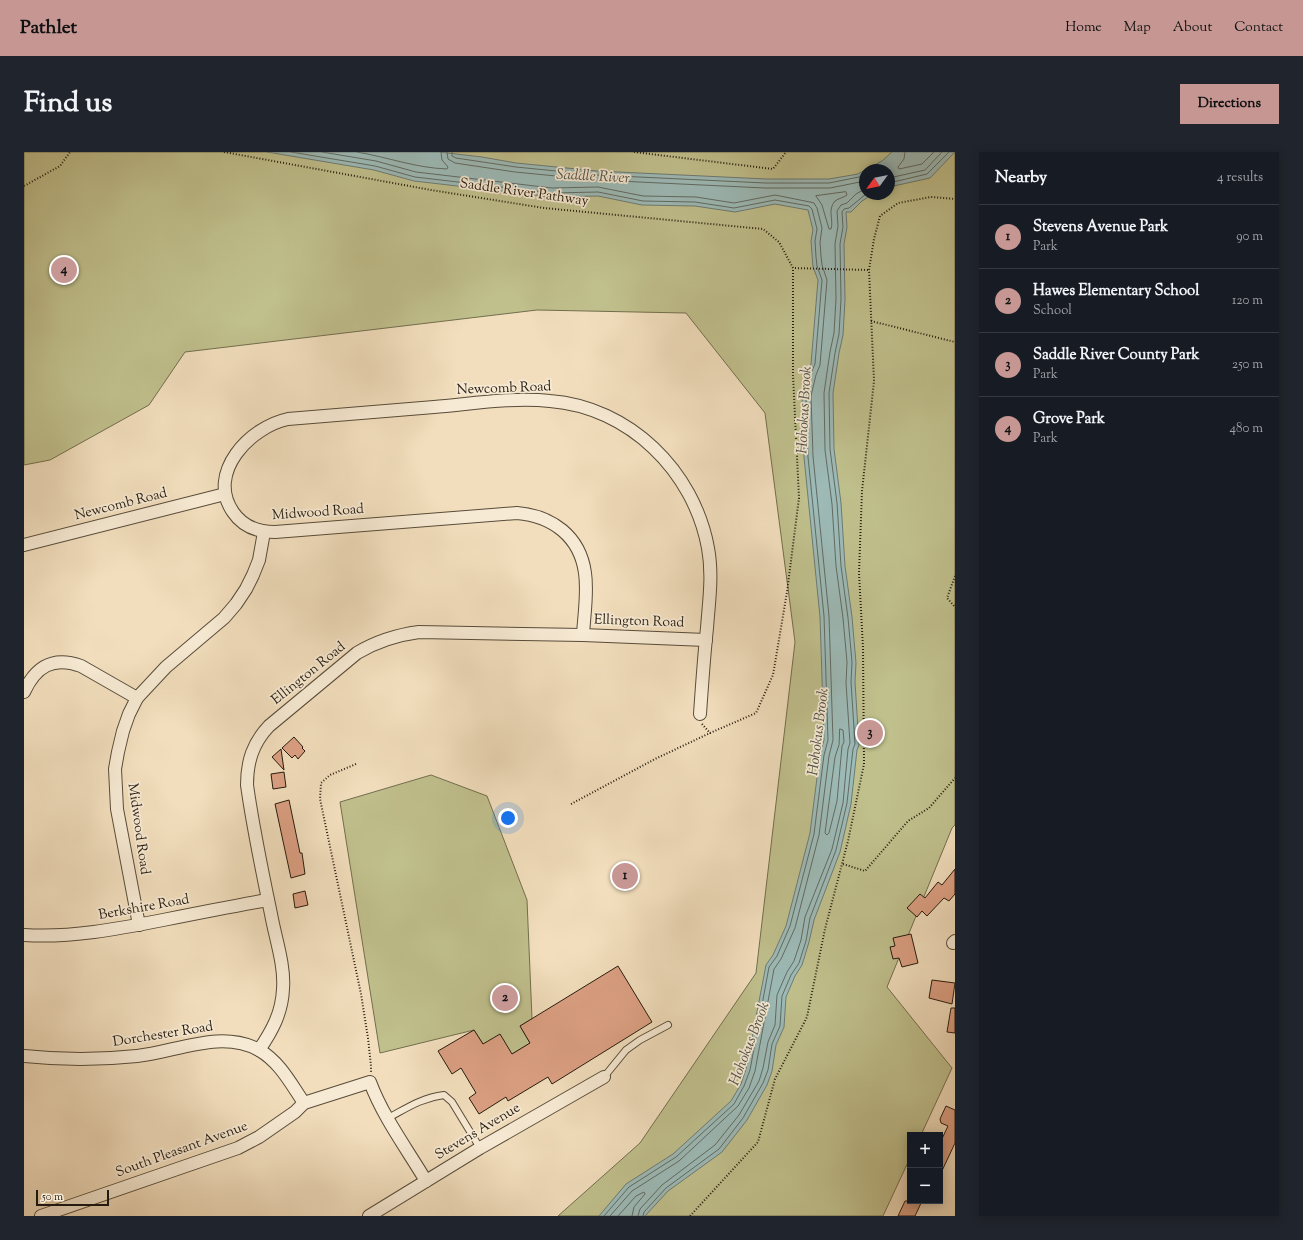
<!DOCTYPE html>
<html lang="en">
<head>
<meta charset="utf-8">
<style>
  body { margin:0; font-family:"Sorts Mill Goudy",serif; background:#20242c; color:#f1f3f6 }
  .controls { position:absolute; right:12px; bottom:12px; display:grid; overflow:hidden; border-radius:0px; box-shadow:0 2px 10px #0003 }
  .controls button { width:36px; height:36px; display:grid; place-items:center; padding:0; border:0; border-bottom:1px solid #363941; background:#171b24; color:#f1f3f6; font:20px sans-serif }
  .compass { position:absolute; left:835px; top:12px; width:36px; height:36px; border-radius:50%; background:#171b24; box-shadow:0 2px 10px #0003; rotate:237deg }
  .scale { position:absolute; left:12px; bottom:10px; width:73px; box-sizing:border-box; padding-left:4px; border:2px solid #251b0e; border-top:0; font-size:11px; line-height:14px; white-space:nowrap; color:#251b0e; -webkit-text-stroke:3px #f7ead4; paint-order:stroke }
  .you { position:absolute; left:484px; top:666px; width:14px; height:14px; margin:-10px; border:3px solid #fff; border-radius:50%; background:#1a73e8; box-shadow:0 0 0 6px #1a73e833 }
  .badge { display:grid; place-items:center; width:26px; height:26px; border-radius:50%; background:#c59692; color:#111; font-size:13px; font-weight:700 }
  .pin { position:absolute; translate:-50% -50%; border:2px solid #fff; box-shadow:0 1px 4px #0006 }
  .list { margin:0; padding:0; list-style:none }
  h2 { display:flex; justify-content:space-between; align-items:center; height:52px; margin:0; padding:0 16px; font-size:17px }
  h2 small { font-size:13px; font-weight:400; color:#9ea1a6 }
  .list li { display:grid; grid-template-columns:26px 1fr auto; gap:12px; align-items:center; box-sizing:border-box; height:64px; padding:0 16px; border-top:1px solid #363941 }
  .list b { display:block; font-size:15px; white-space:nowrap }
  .list p { margin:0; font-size:13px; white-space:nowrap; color:#9ea1a6 }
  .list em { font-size:13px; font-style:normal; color:#9ea1a6 }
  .map { position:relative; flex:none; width:931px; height:1064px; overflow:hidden; border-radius:0px }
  header { display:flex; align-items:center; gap:24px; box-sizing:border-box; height:56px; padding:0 20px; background:#c59692; color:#111 }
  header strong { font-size:19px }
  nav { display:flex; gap:22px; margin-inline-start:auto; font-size:14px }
  .intro { display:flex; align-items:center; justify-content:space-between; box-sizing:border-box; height:96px; padding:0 24px }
  h1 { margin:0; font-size:28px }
  .button { padding:10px 18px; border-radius:0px; background:#c59692; color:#111; font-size:14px; font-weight:700 }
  main { display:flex; gap:24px; padding:0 24px }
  aside { flex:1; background:#171b24; border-radius:0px; box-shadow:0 2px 10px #0003 }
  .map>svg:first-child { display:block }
  .green { fill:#c0c08d; stroke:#726e4e; fill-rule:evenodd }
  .water { fill:#9dbbb8; stroke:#6d7b74 }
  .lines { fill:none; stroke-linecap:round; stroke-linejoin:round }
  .shore { stroke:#616b63; stroke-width:1 }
  .building { fill:#dca083; stroke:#251b0e }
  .service-casing { stroke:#584c3a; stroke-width:8 }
  .minor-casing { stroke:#584c3a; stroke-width:14 }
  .path { stroke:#251b0e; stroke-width:2; stroke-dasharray:1 2; stroke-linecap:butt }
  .service { stroke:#f7ead4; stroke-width:6 }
  .minor { stroke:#f7ead4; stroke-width:12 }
  .labels { text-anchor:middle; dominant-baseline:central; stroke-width:3.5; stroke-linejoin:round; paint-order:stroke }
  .street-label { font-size:14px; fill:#251b0e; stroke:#f7ead4 }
  .water-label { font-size:15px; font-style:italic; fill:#4f534a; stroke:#f7ead4 }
</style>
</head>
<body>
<header>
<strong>Pathlet</strong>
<nav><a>Home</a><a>Map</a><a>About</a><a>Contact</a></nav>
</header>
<div class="intro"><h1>Find us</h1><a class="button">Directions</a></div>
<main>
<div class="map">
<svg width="931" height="1064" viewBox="0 0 931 1064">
  <rect width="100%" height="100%" fill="#f2debd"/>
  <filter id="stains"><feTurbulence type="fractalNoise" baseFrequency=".005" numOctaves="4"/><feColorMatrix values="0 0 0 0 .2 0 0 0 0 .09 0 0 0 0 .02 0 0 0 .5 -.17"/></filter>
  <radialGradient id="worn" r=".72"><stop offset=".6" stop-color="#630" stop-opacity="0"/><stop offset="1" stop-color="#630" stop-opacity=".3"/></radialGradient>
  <!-- green -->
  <g class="green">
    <path d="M0,0H931V673L928,676L863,835L928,916L897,983H886V1006L859,1064H534L616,991L732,821L771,490L741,261L662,161L513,158L161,200L125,253L26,308L0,313ZM841,18H865V42H841Z"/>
    <path d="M407,623L463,644L503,748L508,867L496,874L506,891L488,902L459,892L450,878L356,901L316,650Z"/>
  </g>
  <!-- water -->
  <path class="water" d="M243,0H415L458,5L492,11L573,19L742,27H805L834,22L858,9L868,0H931L906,26L865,35V18H841V42H849L838,49L827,60H822L823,75L820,92L821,148L819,183L815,201L809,241L810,297L817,351L821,414L828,465L832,511L831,530L835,593L833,598L827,652L816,700L790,768L785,790L778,813L771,824L762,845L760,875L752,893L748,919L743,933L723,968L698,1000L644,1039L621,1064H575L602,1032L649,1002L707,949L717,932L722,917L742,813L749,803L762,774L786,681L796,602L800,588L796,465L780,305L778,243L784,220L787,212L794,128L789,115L787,89L789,78L784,58L751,52L711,60L671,54L618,53L574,44L528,45L390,29L350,18Z"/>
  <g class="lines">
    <!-- shore -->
    <g class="shore">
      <path d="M267,0L351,14L391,25L528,41L574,40L619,49L671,50L710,56L751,48L785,54L788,57L793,77L791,89L792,105L793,114L798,128L791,212L787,221L782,244L784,305L800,464L804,588L800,603L790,682L766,774L753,804L745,815L726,918L720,934L710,952L652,1005L605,1035L580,1064"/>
      <path d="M298,0L352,9L392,20L528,36L574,35L619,44L672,45L710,51L751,43L786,50L790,51L793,56L798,76L796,90L797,104L798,113L803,128L796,213L792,223L787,244L789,304L805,464L809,588L805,604L795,683L771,776L757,807L750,817L731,919L725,936L714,954L655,1009L608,1039L586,1064"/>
      <path d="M333,0C363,5 392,16 423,17L424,15L418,8L417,0"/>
      <path d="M423,0L424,7L431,11L491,20L573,28L741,36H806L836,30L841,28"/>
      <path d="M428,0V4L432,6L492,15L573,23L741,31H805L835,25L841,22"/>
      <path d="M881,0L880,7L874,15L875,17L898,12L910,0"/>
      <path d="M865,26L901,18L918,0"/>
      <path d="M865,31L903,22L925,0"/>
      <path d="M822,40L823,43C819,46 815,46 811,49C803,58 810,68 807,77H805L798,53L792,44Z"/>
      <path d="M816,577L819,578L820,590L818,594L813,649L805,681L803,683L801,681L811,605L815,593Z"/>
      <path d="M594,1064L612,1044L620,1040L621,1042L610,1055L608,1064"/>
      <path d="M614,1064L616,1057L638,1033L691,993L715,963L735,929L739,916L744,890L751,873L753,843L763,820L770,809L777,788L781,765L808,697L819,651L824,597L826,591L822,531L823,510L819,466L812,414L808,352L801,298L800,241L806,200L810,181L812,147L811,92L814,74L813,59L817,53L823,51L832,42L841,37"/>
      <path d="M619,1064L620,1060L642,1036L695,997L719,966L739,931L744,918L748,892L756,874L758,844L767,823L775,811L782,789L786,766L812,698L823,651L829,597L831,592L827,530L828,510L824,466L817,414L813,351L806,297L805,241L811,201L815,182L817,147L816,92L819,75L818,60L820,57L825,56L842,42"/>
    </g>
  </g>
  <!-- building -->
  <g class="building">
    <path d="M270,585L279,595L278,596L281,599L274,607L271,603L268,606L258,596Z"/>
    <path d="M257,597L260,618L248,605Z"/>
    <path d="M260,620L262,635L249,637L247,622Z"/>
    <path d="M265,648L276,701H278L281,722L267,726L251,652Z"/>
    <path d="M931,717V742L925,749L920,746L903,764L898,759L893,765L883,756L896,742L901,746L914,730L918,733Z"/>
    <path d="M281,739L284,753L271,756L269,742Z"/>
    <path d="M887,782L894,811L878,815L875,806L869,807L866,795L871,794L869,786Z"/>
    <path d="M594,814L628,870L528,932L524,925L484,949L482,945L455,962L445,946L452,941L437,916L428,922L414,899L450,878L459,892L476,882L488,902L506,891L496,874Z"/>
    <path d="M908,828L931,831L928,852L905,846Z"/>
    <path d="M927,856H931V881L923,880Z"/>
    <path d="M922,954L931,958V991L916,1023V991L924,974L917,971L916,967Z"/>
    <path d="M881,1049H898L891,1064H874Z"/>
  </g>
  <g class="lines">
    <defs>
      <g id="service">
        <path d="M580,925L602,898L616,888L644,873"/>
        <path d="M364,966C383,956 397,946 420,943L428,950L456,996"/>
      </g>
      <g id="minor">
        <path d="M0,393L201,342"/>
        <path d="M559,483C560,463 564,441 561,421C556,384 528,364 493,361L251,380C234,380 219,375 209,360C182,321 226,275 264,267C313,263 361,259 410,255C447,252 488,245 526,249C605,255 670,319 684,396C689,423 685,449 683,476C680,504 678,533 676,562"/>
        <path d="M0,540C12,514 29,504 57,514L113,546"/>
        <path d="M115,773L93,657L91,617L94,600L99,579L105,562L113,546L142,515L200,466L212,452L222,437L229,423L235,408L240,380"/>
        <path d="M0,783C47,786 93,777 139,768C174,761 209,754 244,748"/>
        <path d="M929,791L931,789"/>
        <path d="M235,898C248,879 258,861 259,837C261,813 251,785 247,762C238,719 229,676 223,633C223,609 229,591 245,574L333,501C353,489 372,483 395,480L559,483L682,488"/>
        <path d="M0,904C38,908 75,908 113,904C152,900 197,877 235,898C256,910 267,932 280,951"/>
        <path d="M17,1064L214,996L235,985L271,960L280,951L346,930C359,965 383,997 402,1029"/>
        <path d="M345,1064L456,996L580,925"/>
      </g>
    </defs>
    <!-- service casing -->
    <use href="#service" class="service-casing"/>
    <!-- minor casing -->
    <use href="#minor" class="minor-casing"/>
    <!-- path -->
    <g class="path">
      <path d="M200,0L407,38L520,56L739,77L755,90L769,116L845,118"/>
      <path d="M610,0L749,17L762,0"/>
      <path d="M0,34L36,14L46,0"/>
      <path d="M847,169L931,190"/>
      <path d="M931,424L923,446L931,455"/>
      <path d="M678,572L686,581L732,561L749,523L763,440L775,346L769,223V116"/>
      <path d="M332,612L306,623L297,631L296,647L337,842L344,886L347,914V921"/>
      <path d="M547,652L631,607L686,581"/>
      <path d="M819,712L841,719L884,669L905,656L931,626"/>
      <path d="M666,1064L734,990L751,927L783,865L801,777L824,689L840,612L839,496L835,421L838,339L850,229L845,118L850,87L856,64L874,51L907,45L931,47"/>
    </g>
    <!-- service -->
    <use href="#service" class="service"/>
    <!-- minor -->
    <use href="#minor" class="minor"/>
  </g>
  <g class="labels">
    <!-- street labels -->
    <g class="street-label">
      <text transform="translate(500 41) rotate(8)">Saddle River Pathway</text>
      <text transform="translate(480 237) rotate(-2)">Newcomb Road</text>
      <text transform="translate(97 353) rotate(-14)">Newcomb Road</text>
      <text transform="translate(294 361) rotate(-4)">Midwood Road</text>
      <text transform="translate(615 470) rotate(2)">Ellington Road</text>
      <text transform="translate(285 522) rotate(-39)">Ellington Road</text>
      <text transform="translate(114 677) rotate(82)">Midwood Road</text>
      <text transform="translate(120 756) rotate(-10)">Berkshire Road</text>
      <text transform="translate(139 883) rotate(-9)">Dorchester Road</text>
      <text transform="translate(454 980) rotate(-31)">Stevens Avenue</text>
      <text transform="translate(158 998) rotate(-20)">South Pleasant Avenue</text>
    </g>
    <!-- water labels -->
    <g class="water-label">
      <text transform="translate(569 25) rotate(3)">Saddle River</text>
      <text transform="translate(781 258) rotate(-87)">Hohokus Brook</text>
      <text transform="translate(795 580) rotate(-83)">Hohokus Brook</text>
      <text transform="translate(726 892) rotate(-69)">Hohokus Brook</text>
    </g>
  </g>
  <rect width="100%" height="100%" filter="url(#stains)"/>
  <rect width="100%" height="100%" fill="url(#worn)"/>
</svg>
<div class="controls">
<button>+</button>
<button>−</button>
</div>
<svg class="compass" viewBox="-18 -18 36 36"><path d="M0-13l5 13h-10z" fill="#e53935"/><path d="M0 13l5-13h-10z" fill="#9ea1a6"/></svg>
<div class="scale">50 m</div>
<div class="you"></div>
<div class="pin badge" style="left:601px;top:724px">1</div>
<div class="pin badge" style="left:481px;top:846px">2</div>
<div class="pin badge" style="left:846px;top:581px">3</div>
<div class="pin badge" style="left:40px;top:118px">4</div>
</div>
<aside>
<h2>Nearby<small>4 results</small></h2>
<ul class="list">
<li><span class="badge">1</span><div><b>Stevens Avenue Park</b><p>Park</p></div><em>90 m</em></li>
<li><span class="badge">2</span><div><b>Hawes Elementary School</b><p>School</p></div><em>120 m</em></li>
<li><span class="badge">3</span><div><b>Saddle River County Park</b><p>Park</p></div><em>250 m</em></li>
<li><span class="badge">4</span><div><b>Grove Park</b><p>Park</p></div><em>480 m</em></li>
</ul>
</aside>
</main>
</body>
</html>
